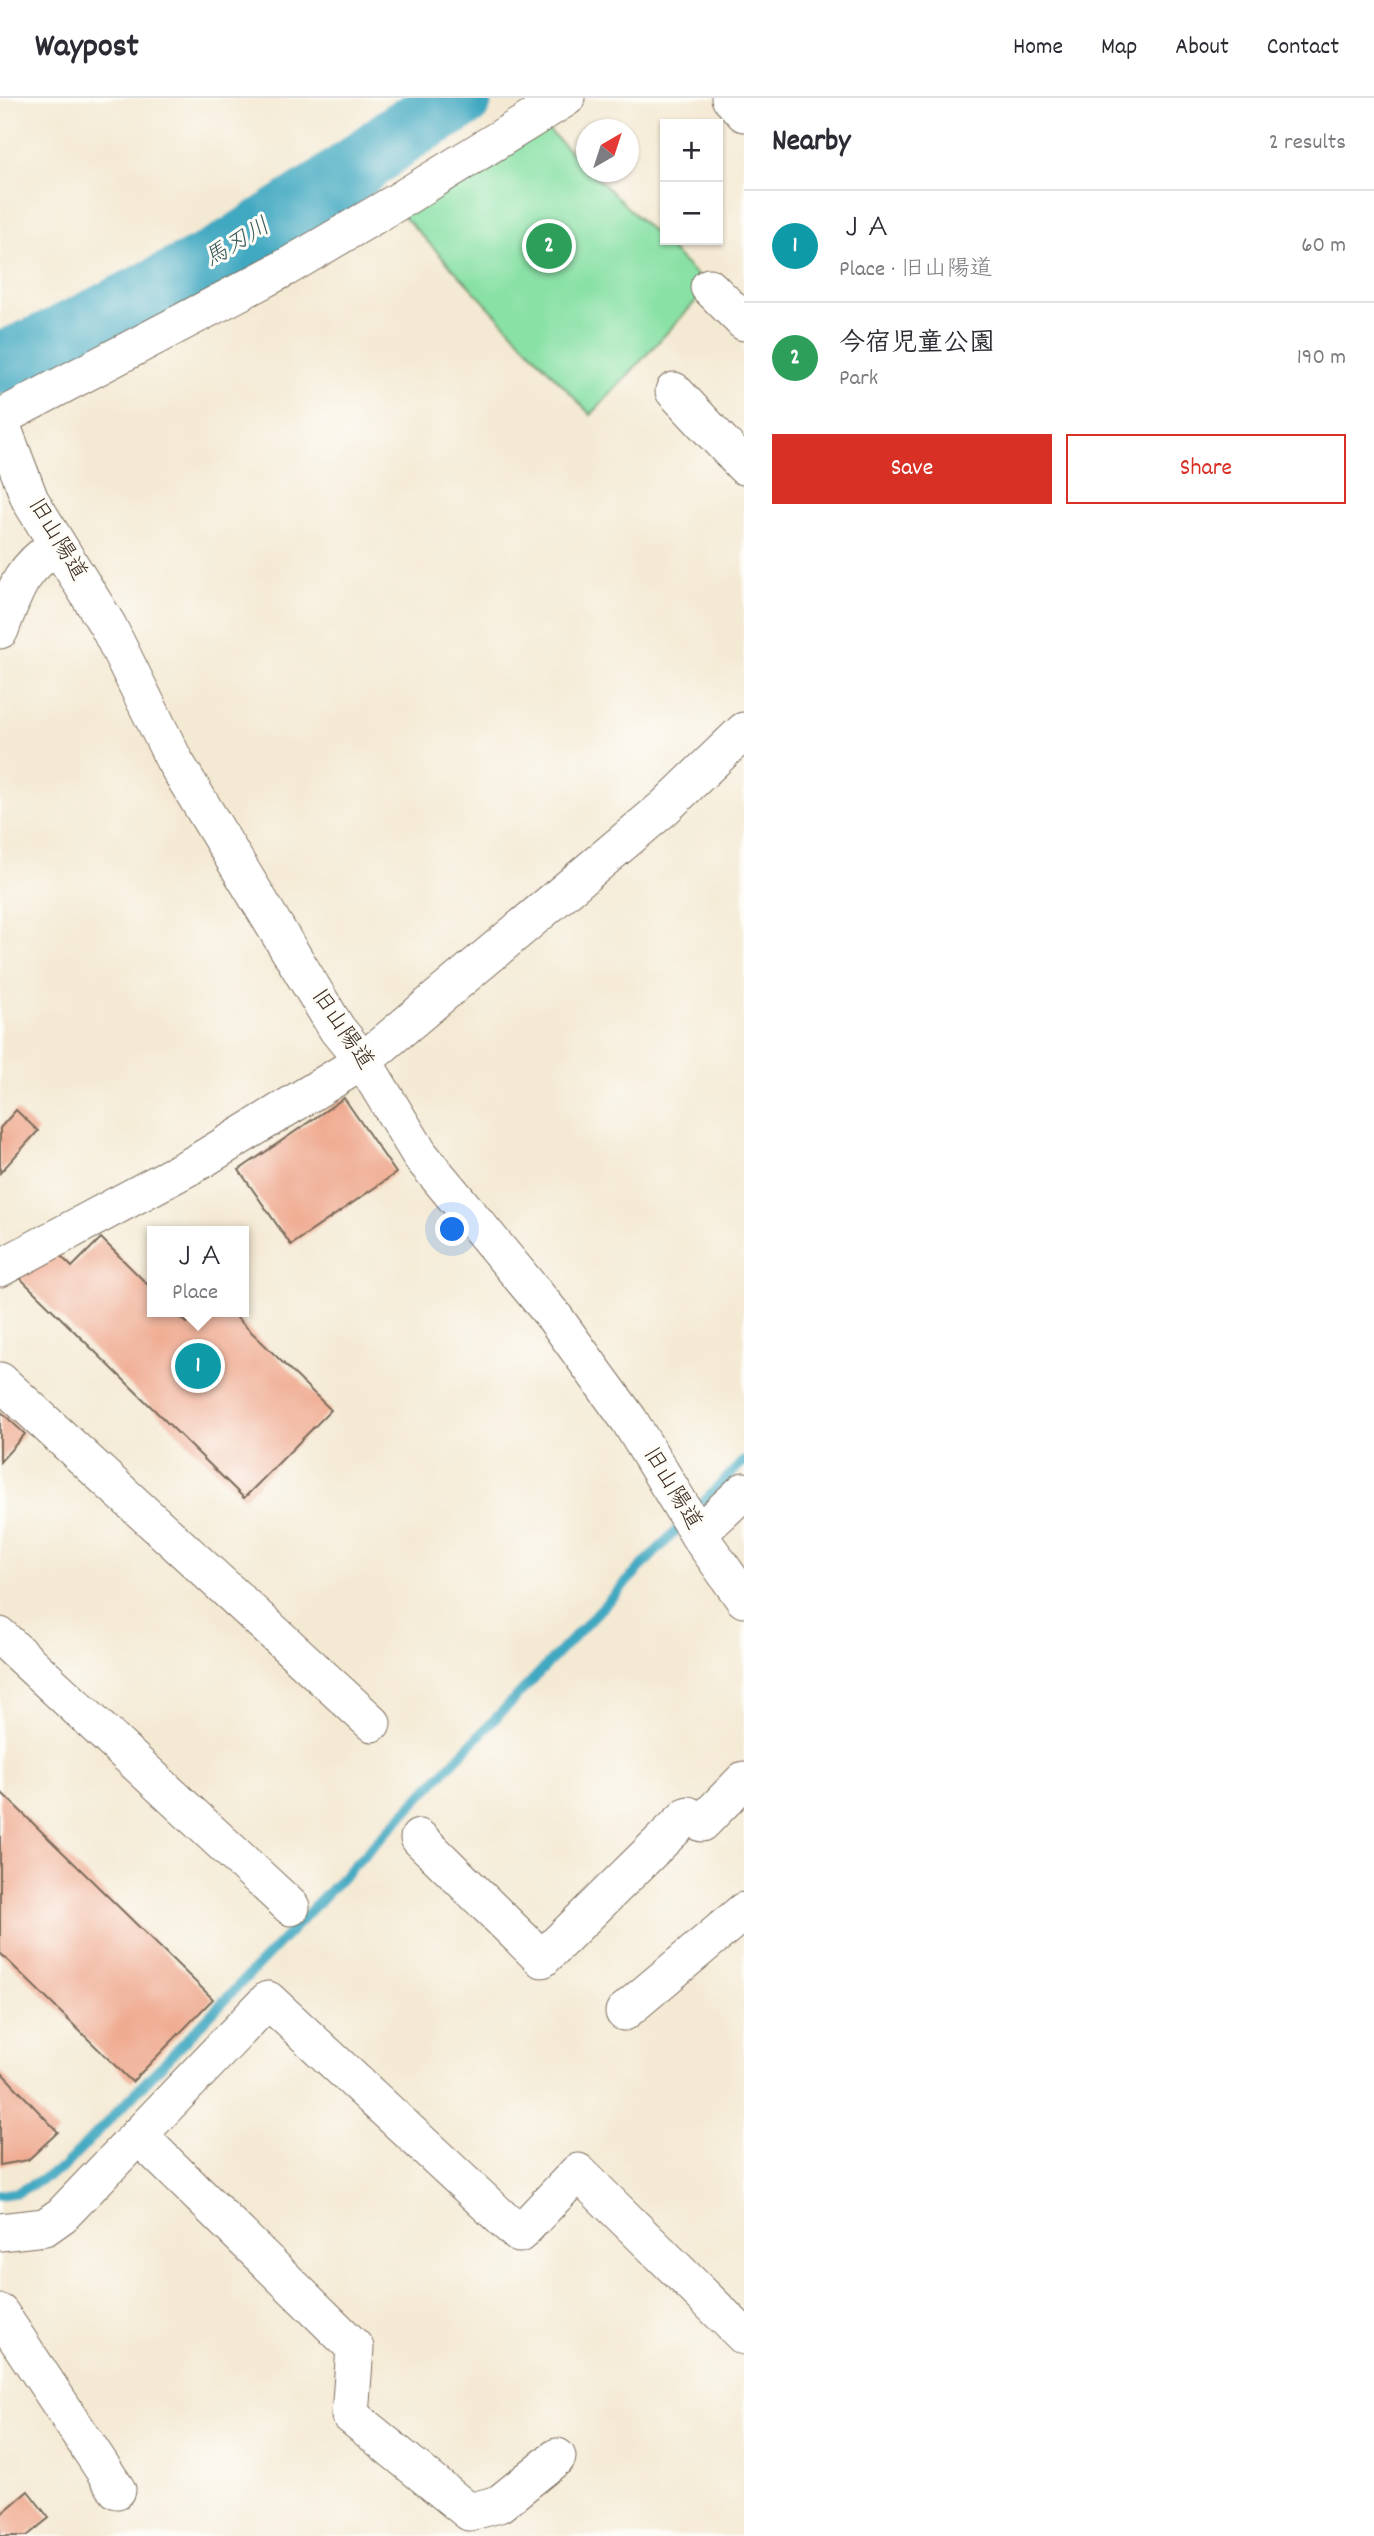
<!DOCTYPE html>
<html lang="en">
<head>
<meta charset="utf-8">
<style>
  body { margin:0; font-family:Dekko,"Klee One",sans-serif; background:#f7f7f7; color:#2b2b33 }
  .controls { position:absolute; right:21px; top:21px; display:grid; overflow:hidden; border-radius:0px; box-shadow:0 2px 5px #0004 }
  .controls button { width:63px; height:63px; display:grid; place-items:center; padding:0; border:0; border-bottom:2px solid #e1e1e2; background:#fff; color:#2b2b33; font:35px sans-serif }
  .compass { position:absolute; left:576px; top:21px; width:63px; height:63px; border-radius:50%; background:#fff; box-shadow:0 2px 5px #0004; rotate:39deg }
  .you { position:absolute; left:453px; top:1132px; width:24px; height:24px; margin:-18px; border:5px solid #fff; border-radius:50%; background:#1a73e8; box-shadow:0 0 0 10px #1a73e833 }
  .badge { display:grid; place-items:center; width:46px; height:46px; border-radius:50%; background:#d93025; color:#fff; font-size:23px; font-weight:700 }
  .pin { position:absolute; translate:-50% -50%; border:4px solid #fff; box-shadow:0 2px 7px #0006 }
  .popup { position:absolute; left:147px; top:1128px; width:102px; height:91px; box-sizing:border-box; display:grid; place-content:center; border-radius:0px; background:#fff; filter:drop-shadow(0 2px 5px #0005); font-size:23px; white-space:nowrap; color:#7c7c81 }
  .popup b { font-size:26px; color:#2b2b33 }
  .popup::after { content:''; position:absolute; left:50%; top:100%; margin-left:-14px; border:14px solid transparent; border-top-color:#fff }
  .list { margin:0; padding:0; list-style:none }
  h2 { display:flex; justify-content:space-between; align-items:center; height:91px; margin:0; padding:0 28px; font-size:30px }
  h2 small { font-size:23px; font-weight:400; color:#7c7c81 }
  .list li { display:grid; grid-template-columns:46px 1fr auto; gap:21px; align-items:center; box-sizing:border-box; height:112px; padding:0 28px; border-top:2px solid #e1e1e2 }
  .list b { display:block; font-size:26px; white-space:nowrap }
  .list p { margin:0; font-size:23px; white-space:nowrap; color:#7c7c81 }
  .list em { font-size:23px; font-style:normal; color:#7c7c81 }
  .actions { display:flex; gap:14px; padding:21px 28px }
  .actions a { flex:1; padding:16px 0; border:2px solid #d93025; border-radius:0px; text-align:center; font-size:24px; color:#d93025 }
  .actions .main { background:#d93025; color:#fff }
  .map { position:relative; flex:none; width:744px; height:2438px; overflow:hidden }
  header { display:flex; align-items:center; gap:42px; box-sizing:border-box; height:98px; padding:0 35px; background:#fff; border-bottom:2px solid #e1e1e2 }
  header strong { font-size:33px }
  nav { display:flex; gap:38px; margin-inline-start:auto; font-size:24px }
  main { display:flex }
  aside { flex:1; background:#fff }
  .map>svg:first-child { display:block }
  .green { fill:#89e1a6; stroke:#628662; stroke-width:2 }
  .lines { fill:none; stroke-linecap:round; stroke-linejoin:round }
  .stream { stroke:#41a8c1; stroke-width:10 }
  .river { stroke:#41a8c1; stroke-width:63 }
  .building { fill:#efa88d }
  .street-casing { stroke:#7c6d5d; stroke-width:39 }
  .street { stroke:#fff; stroke-width:37 }
  .labels { text-anchor:middle; dominant-baseline:central; stroke-width:6; stroke-linejoin:round; paint-order:stroke }
  .street-label { font-size:23px; fill:#3b2a1e; stroke:#fdfcf7 }
  .water-label { font-size:24px; font-style:italic; fill:#3d5c5f; stroke:#fdfcf7 }
</style>
</head>
<body>
<header>
<strong>Waypost</strong>
<nav><a>Home</a><a>Map</a><a>About</a><a>Contact</a></nav>
</header>
<main>
<div class="map">
<svg width="744" height="2438" viewBox="0 0 744 2438">
  <rect width="100%" height="100%" fill="#fdfcf7"/>
  <filter id="ink" filterUnits="userSpaceOnUse"><feTurbulence type="fractalNoise" baseFrequency=".0143" numOctaves="2"/><feDisplacementMap in="SourceGraphic" scale="14" xChannelSelector="R" yChannelSelector="G"/><feConvolveMatrix kernelMatrix="1 2 1 2 8 2 1 2 1" color-interpolation-filters="sRGB"/></filter>
  <filter id="wash" filterUnits="userSpaceOnUse"><feTurbulence type="fractalNoise" baseFrequency=".00686" numOctaves="4" result="noise"/><feDisplacementMap in="SourceGraphic" scale="28" xChannelSelector="R" yChannelSelector="G"/><feGaussianBlur stdDeviation="1.57" result="paint"/><feColorMatrix in="noise" values="0 0 0 0 0 0 0 0 0 0 0 0 0 0 0 0 0 1.4 0 .05"/><feComposite in="paint" operator="in"/></filter>
  <g filter="url(#wash)">
    <rect width="100%" height="100%" fill="#f4e9d3"/>
    <!-- green -->
    <path class="green" d="M535,19L586,69V74H591L709,189L591,317L393,107Z"/>
    <g class="lines">
      <!-- stream -->
      <path class="stream" d="M0,2097L18,2094L63,2070L744,1362"/>
      <!-- river -->
      <path class="river" d="M0,266L64,238L221,159L334,86L403,34L461,0"/>
    </g>
    <g id="blocks">
      <!-- building -->
      <g class="building">
        <path d="M344,1000L396,1075L291,1147L239,1072Z"/>
        <path d="M16,1012L38,1033L0,1075V1030Z"/>
        <path d="M101,1140L152,1191V1214H175L187,1225L198,1214H231L331,1312L244,1400L20,1180L51,1148L72,1169Z"/>
        <path d="M0,1313L25,1336L0,1364Z"/>
        <path d="M0,1693L213,1901L132,1984L0,1855Z"/>
        <path d="M0,1973L58,2034L28,2062L0,2067Z"/>
        <path d="M28,2393L49,2420L27,2438H0V2417Z"/>
      </g>
    </g>
  </g>
  <g filter="url(#ink)">
    <use href="#blocks" fill-opacity="0" stroke="#7c6d5d" stroke-width="2"/>
    <g class="lines">
      <defs>
        <g id="street">
          <path d="M730,0L744,15"/>
          <path d="M709,189L744,224"/>
          <path d="M674,293L744,368"/>
          <path d="M0,320L285,170L392,107L566,0"/>
          <path d="M0,323L30,402L108,528L174,662L337,931L363,963L420,1057L555,1220L629,1322L698,1436L744,1501"/>
          <path d="M0,532C15,492 20,472 57,447"/>
          <path d="M0,1170L198,1064L363,963L664,710L744,633"/>
          <path d="M0,1283L372,1625"/>
          <path d="M698,1436L744,1393"/>
          <path d="M0,1538L291,1809"/>
          <path d="M419,1740L542,1861L688,1717L702,1725L744,1682"/>
          <path d="M624,1914L744,1813"/>
          <path d="M138,2037L355,2250L350,2317L469,2414L499,2406L557,2359"/>
          <path d="M0,2134L45,2129L62,2117L268,1902L519,2136L578,2074L744,2238"/>
          <path d="M0,2215L117,2392"/>
        </g>
      </defs>
      <!-- street casing -->
      <use href="#street" class="street-casing"/>
      <!-- street -->
      <use href="#street" class="street"/>
    </g>
  </g>
  <g class="labels">
    <!-- street labels -->
    <g class="street-label">
      <text transform="translate(56 442) rotate(59)">旧山陽道</text>
      <text transform="translate(341 932) rotate(56)">旧山陽道</text>
      <text transform="translate(671 1391) rotate(59)">旧山陽道</text>
    </g>
    <!-- water labels -->
    <g class="water-label">
      <text transform="translate(238 146) rotate(-31)">馬刃川</text>
    </g>
  </g>
</svg>
<div class="controls">
<button>+</button>
<button>−</button>
</div>
<svg class="compass" viewBox="-18 -18 36 36"><path d="M0-13l5 13h-10z" fill="#e53935"/><path d="M0 13l5-13h-10z" fill="#7c7c81"/></svg>
<div class="you"></div>
<div class="pin badge" style="left:198px;top:1268px;background:#0f9aa8">1</div>
<div class="popup"><b>ＪＡ</b>Place</div>
<div class="pin badge" style="left:549px;top:148px;background:#2e9e5b">2</div>
</div>
<aside>
<h2>Nearby<small>2 results</small></h2>
<ul class="list">
<li><span class="badge" style="background:#0f9aa8">1</span><div><b>ＪＡ</b><p>Place · 旧山陽道</p></div><em>60 m</em></li>
<li><span class="badge" style="background:#2e9e5b">2</span><div><b>今宿児童公園</b><p>Park</p></div><em>190 m</em></li>
</ul>
<div class="actions"><a class="main">Save</a><a>Share</a></div>
</aside>
</main>
</body>
</html>
